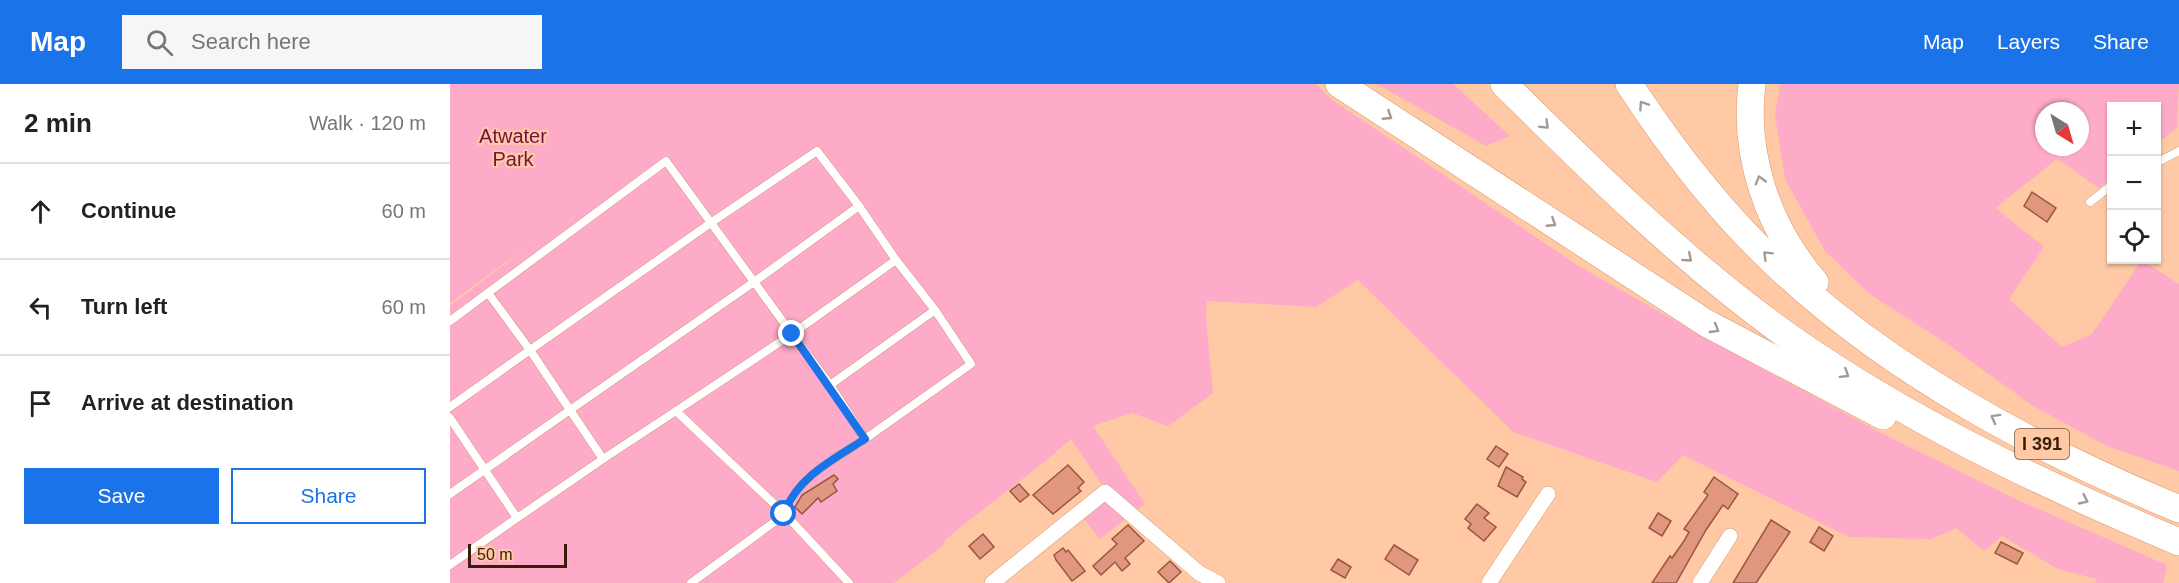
<!DOCTYPE html>
<html lang="en">
<head>
<meta charset="utf-8">
<style>
  body { margin:0; font-family:Helvetica,sans-serif; background:#f6f6f6; color:#222 }
  .controls { position:absolute; right:18px; top:18px; display:grid; overflow:hidden; border-radius:0px; box-shadow:0 2px 4px #0004 }
  .controls button { width:54px; height:54px; display:grid; place-items:center; padding:0; border:0; border-bottom:2px solid #e0e0e0; background:#fff; color:#222; font:30px sans-serif }
  .compass { position:absolute; left:1585px; top:18px; width:54px; height:54px; border-radius:50%; background:#fff; box-shadow:0 2px 4px #0004; rotate:143deg }
  .scale { position:absolute; left:18px; bottom:15px; width:99px; box-sizing:border-box; padding-left:6px; border:3px solid #361e0a; border-top:0; font-size:16px; line-height:21px; white-space:nowrap; color:#361e0a; -webkit-text-stroke:4px #fec9a4; paint-order:stroke }
  .stop { position:absolute; width:18px; height:18px; margin:-14px; border:4px solid #1a73e8; border-radius:50%; background:#fff }
  .stop.end { background:#1a73e8; border-color:#fff; box-shadow:0 2px 6px #0008 }
  .list { margin:0; padding:0; list-style:none }
  h2 { display:flex; justify-content:space-between; align-items:center; height:78px; margin:0; padding:0 24px; font-size:26px }
  h2 small { font-size:20px; font-weight:400; color:#767676 }
  .list li { display:grid; grid-template-columns:39px 1fr auto; gap:18px; align-items:center; box-sizing:border-box; height:96px; padding:0 24px; border-top:2px solid #e0e0e0 }
  .list b { display:block; font-size:22px; white-space:nowrap }
  .list em { font-size:20px; font-style:normal; color:#767676 }
  .actions { display:flex; gap:12px; padding:18px 24px }
  .actions a { flex:1; padding:14px 0; border:2px solid #1a73e8; border-radius:0px; text-align:center; font-size:21px; color:#1a73e8 }
  .actions .main { background:#1a73e8; color:#fff }
  .icon { flex:none; width:33px; height:33px; fill:none; stroke:currentColor; stroke-width:2; stroke-linecap:round; stroke-linejoin:round }
  .map { position:relative; flex:none; width:1729px; height:499px; overflow:hidden }
  header { display:flex; align-items:center; gap:36px; box-sizing:border-box; height:84px; padding:0 30px; background:#1a73e8; color:#fff }
  header strong { font-size:28px }
  nav { display:flex; gap:33px; margin-inline-start:auto; font-size:21px }
  .search { width:420px; height:54px; background:#f6f6f6; display:flex; align-items:center; gap:15px; box-sizing:border-box; padding:0 21px; border-radius:0px; color:#767676; font-size:22px }
  main { display:flex }
  aside { flex:1; background:#fff }
  .map>svg:first-child { display:block }
  .green { fill:#fdabc8; fill-rule:evenodd }
  .building { fill:#e1967f; stroke:#9a5541; stroke-width:1.5 }
  .lines { fill:none; stroke-linecap:round; stroke-linejoin:round }
  .lane-casing { stroke:#d8996b; stroke-width:9 }
  .street-casing { stroke:#d8996b; stroke-width:16 }
  .highway-casing { stroke:#d8996b; stroke-width:28 }
  .lane { stroke:#fff; stroke-width:8 }
  .street { stroke:#fff; stroke-width:15 }
  .highway { stroke:#fff; stroke-width:27 }
  .oneway { stroke:#a59a91 }
  .route { stroke:#1a73e8; stroke-width:8 }
  .labels { text-anchor:middle; dominant-baseline:central; stroke-width:4.5; stroke-linejoin:round; paint-order:stroke }
  .shield { fill:#fec9a4; stroke:#725138; stroke-width:1.5 }
  .shield-label { font-size:18px; font-weight:bold; fill:#361e0a }
  .park-label { font-size:20px; fill:#711340; stroke:#fec9a4 }
</style>
</head>
<body>
<header>
<strong>Map</strong>
<div class="search"><svg class="icon" aria-label="search" viewBox="0 0 24 24"><circle cx="10" cy="10" r="6"/><path d="M15 15l6 6"/></svg>Search here</div>
<nav><a>Map</a><a>Layers</a><a>Share</a></nav>
</header>
<main>
<aside>
<h2>2 min<small>Walk · 120 m</small></h2>
<ul class="list">
<li><svg class="icon" aria-label="ahead" viewBox="0 0 24 24"><path d="M12 20V5M6 11l6-6 6 6"/></svg><div><b>Continue</b></div><em>60 m</em></li>
<li><svg class="icon" aria-label="left" viewBox="0 0 24 24"><path d="M17 20v-9H6M10 6l-5 5 5 5"/></svg><div><b>Turn left</b></div><em>60 m</em></li>
<li><svg class="icon" aria-label="arrive" viewBox="0 0 24 24"><path d="M6 21V4h12l-3 4 3 4H6"/></svg><div><b>Arrive at destination</b></div></li>
</ul>
<div class="actions"><a class="main">Save</a><a>Share</a></div>
</aside>
<div class="map">
<svg width="1729" height="499" viewBox="0 0 1729 499">
  <rect width="100%" height="100%" fill="#fec9a4"/>
  <!-- green -->
  <g class="green">
    <path d="M0,0H866L881,15L1130,183L1265,259L1433,350L1570,417L1717,481L1713,499H1645L1647,495L1608,485L1552,452L1534,467L1506,444L1481,455L1399,453L1233,371L1207,398L1063,348L908,196L866,223L757,217L756,234L763,309L718,342L682,329L643,342L695,420L650,455L634,435L665,408L650,398L621,355C580,392 536,421 495,456L494,461L444,499H0V222L88,155L0,219Z"/>
    <path d="M927,0H1003L1060,52L1036,62Z"/>
    <path d="M1330,0H1729L1727,44L1707,60L1706,22H1662L1661,94L1649,104L1607,75L1545,124L1594,163L1559,215L1612,263L1642,250L1692,176L1729,200V387L1657,362L1583,322L1493,257L1421,211L1375,167L1335,95L1325,31ZM1594,27H1630V63H1594Z"/>
  </g>
  <!-- building -->
  <g class="building">
    <path d="M1582,108L1606,124L1597,138L1574,122Z"/>
    <path d="M1046,362L1058,370L1049,383L1037,375Z"/>
    <path d="M618,381L634,398L628,404L631,407L603,430L583,411Z"/>
    <path d="M1056,383L1073,393L1072,395L1076,398L1067,413L1048,402Z"/>
    <path d="M384,391L388,395L383,400L387,407L371,418L368,414L352,430L345,423L352,411Z"/>
    <path d="M1264,393L1288,410L1278,425L1273,421L1256,446L1226,499H1202L1220,472L1222,474L1234,457L1239,448L1234,445L1258,411L1254,408Z"/>
    <path d="M569,400L579,411L570,418L560,407Z"/>
    <path d="M1027,420L1039,429L1034,434L1046,443L1034,457L1018,444L1021,440L1015,435Z"/>
    <path d="M1208,429L1221,437L1212,452L1199,444Z"/>
    <path d="M1321,436L1340,448L1306,499H1283Z"/>
    <path d="M678,441L694,457L675,474L680,480L672,487L665,478L651,491L643,482L667,460L662,455Z"/>
    <path d="M1369,443L1383,452L1374,467L1360,458Z"/>
    <path d="M533,450L544,463L530,475L519,462Z"/>
    <path d="M1551,458L1573,469L1567,480L1545,469Z"/>
    <path d="M944,461L968,476L959,491L935,475Z"/>
    <path d="M613,464L616,468L618,466L635,487L622,497L606,476L604,471Z"/>
    <path d="M888,475L901,483L895,494L881,486Z"/>
    <path d="M720,477L731,488L719,499L708,488Z"/>
  </g>
  <g class="lines">
    <defs>
      <g id="lane">
        <path d="M367,67L409,122L304,198L120,326L80,266L262,138Z"/>
        <path d="M1706,79L1729,67"/>
        <path d="M1640,118L1662,101"/>
        <path d="M446,176L485,226L380,301L415,355L521,280L485,226"/>
        <path d="M0,237L216,77L342,250L446,176L409,122"/>
        <path d="M380,301L342,250L226,327L335,430L399,499"/>
        <path d="M0,323L80,266L38,209"/>
        <path d="M0,334L67,434L0,481"/>
        <path d="M0,410L120,326L153,375L226,327"/>
        <path d="M67,434L153,375"/>
        <path d="M241,499L335,430C347,393 384,375 415,355"/>
      </g>
      <g id="street">
        <path d="M542,499L655,408L749,489L768,499"/>
        <path d="M1039,499L1098,410"/>
        <path d="M1250,499L1280,452"/>
      </g>
      <g id="highway">
        <path d="M889,0L1256,239L1433,332"/>
        <path d="M1054,0C1142,87 1231,175 1332,248C1454,335 1592,400 1729,458"/>
        <path d="M1179,0C1223,67 1272,131 1331,185C1444,290 1587,366 1729,425"/>
        <path d="M1302,0C1293,71 1318,144 1365,198"/>
      </g>
    </defs>
    <!-- lane casing -->
    <use href="#lane" class="lane-casing"/>
    <!-- street casing -->
    <use href="#street" class="street-casing"/>
    <!-- highway casing -->
    <use href="#highway" class="highway-casing"/>
    <!-- lane -->
    <use href="#lane" class="lane"/>
    <!-- street -->
    <use href="#street" class="street"/>
    <!-- highway -->
    <use href="#highway" class="highway"/>
  </g>
  <!-- one-way arrows -->
  <defs><path id="oneway-chevron" d="M-2-3.5L2.5 0L-2 3.5" fill="none" stroke-width="1.6" stroke-linecap="round" stroke-linejoin="round" transform="scale(1.5)"/></defs>
  <g class="oneway">
    <use href="#oneway-chevron" transform="translate(1193 21) rotate(-124)"/>
    <use href="#oneway-chevron" transform="translate(938 32) rotate(33)"/>
    <use href="#oneway-chevron" transform="translate(1095 41) rotate(44)"/>
    <use href="#oneway-chevron" transform="translate(1310 96) rotate(-106)"/>
    <use href="#oneway-chevron" transform="translate(1102 139) rotate(33)"/>
    <use href="#oneway-chevron" transform="translate(1317 171) rotate(-135)"/>
    <use href="#oneway-chevron" transform="translate(1238 174) rotate(41)"/>
    <use href="#oneway-chevron" transform="translate(1265 245) rotate(30)"/>
    <use href="#oneway-chevron" transform="translate(1395 290) rotate(32)"/>
    <use href="#oneway-chevron" transform="translate(1545 334) rotate(-151)"/>
    <use href="#oneway-chevron" transform="translate(1634 416) rotate(25)"/>
  </g>
  <g class="lines">
    <!-- route -->
    <path class="route" d="M334,430C347,393 384,375 415,355L342,250"/>
  </g>
  <g class="labels">
    <!-- shield labels -->
    <rect class="shield" x="1565" y="345" width="54" height="30" rx="4.5"/>
    <g class="shield-label">
      <text x="1592" y="360">I 391</text>
    </g>
    <!-- park labels -->
    <g class="park-label">
      <text x="63" y="52">Atwater<tspan x="63" dy="23">Park</tspan></text>
    </g>
  </g>
</svg>
<div class="controls">
<button>+</button>
<button>−</button>
<button><svg class="icon" aria-label="locate" viewBox="0 0 24 24"><circle cx="12" cy="12" r="6"/><path d="M12 2v4M12 18v4M2 12h4M18 12h4"/></svg></button>
</div>
<svg class="compass" viewBox="-18 -18 36 36"><path d="M0-13l5 13h-10z" fill="#e53935"/><path d="M0 13l5-13h-10z" fill="#767676"/></svg>
<div class="scale">50 m</div>
<div class="stop" style="left:334px;top:430px"></div>
<div class="stop end" style="left:342px;top:250px"></div>
</div>
</main>
</body>
</html>
